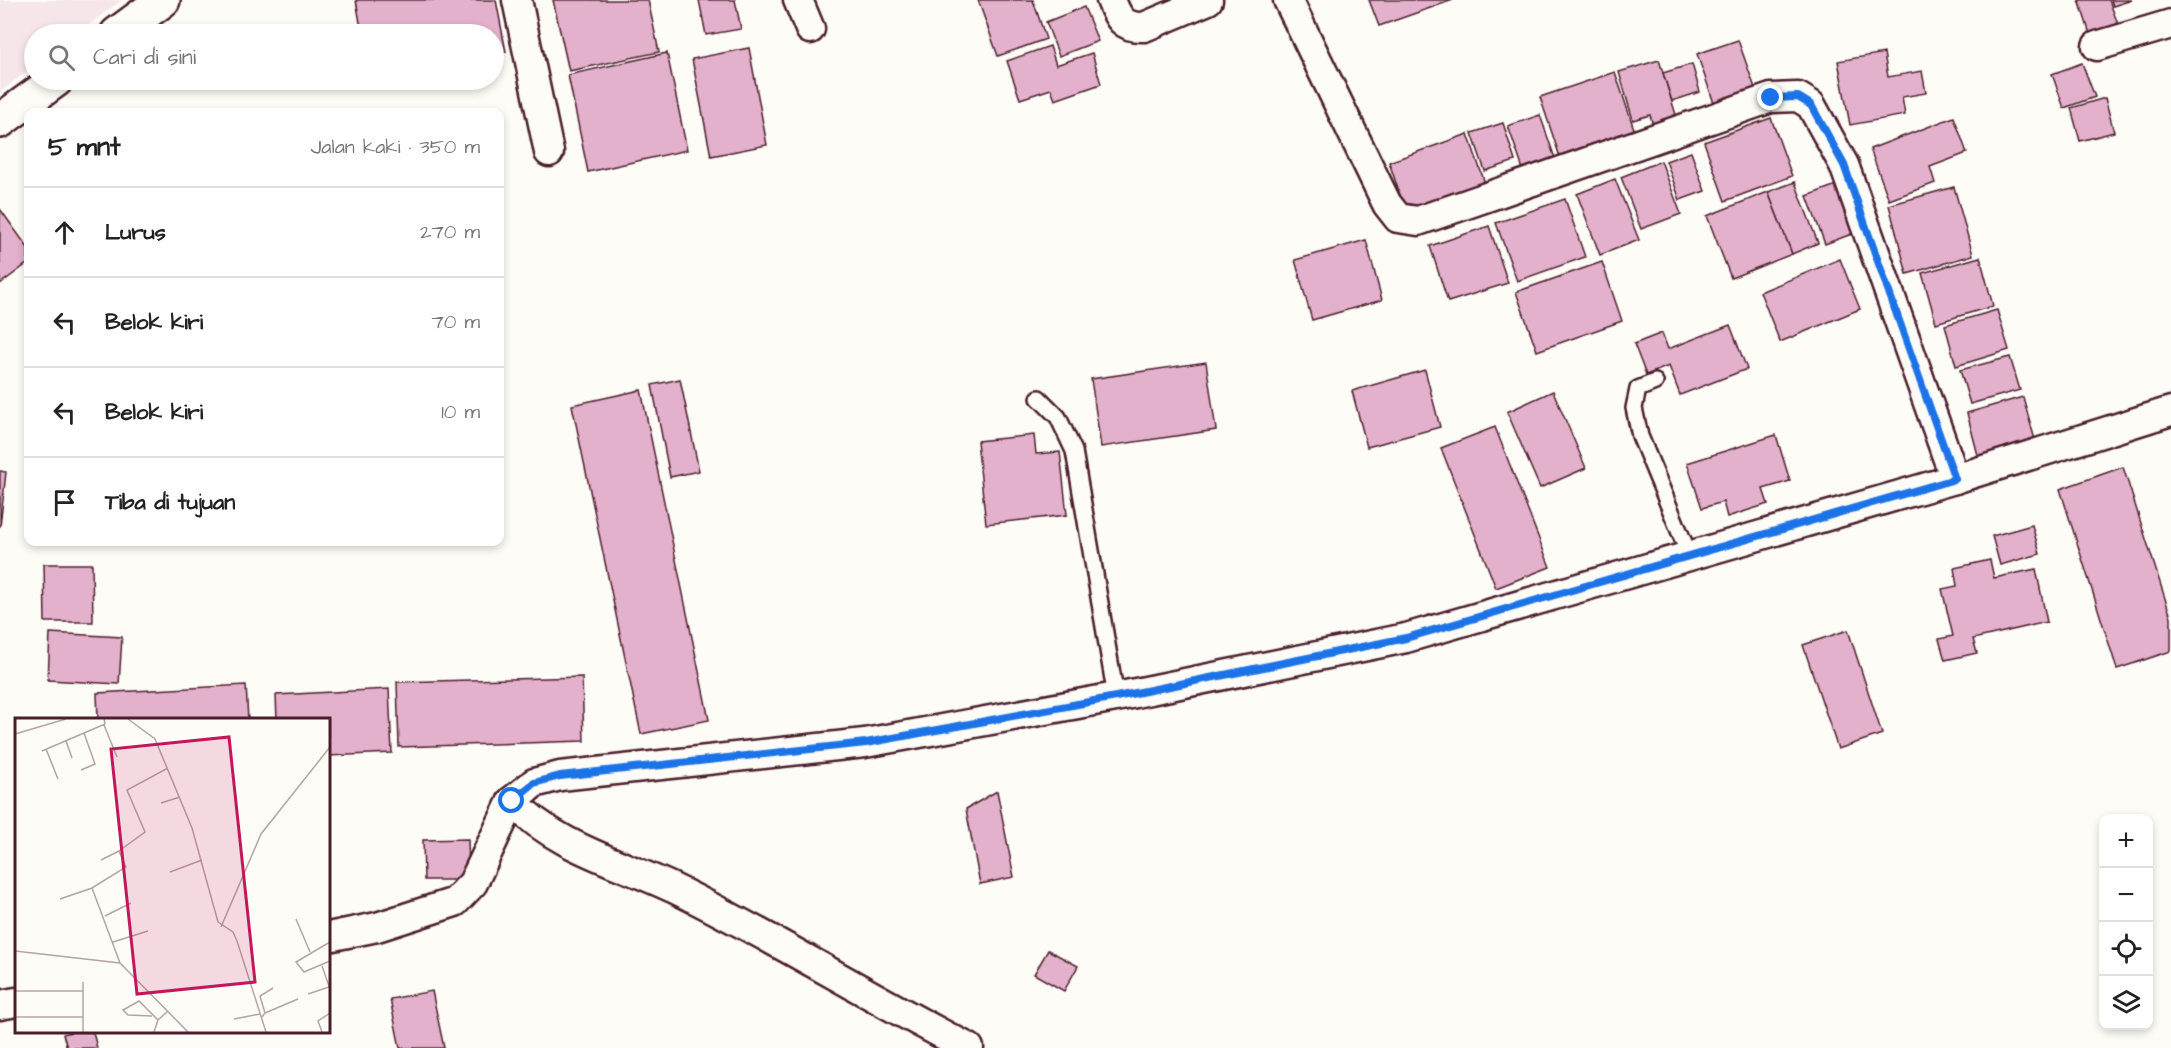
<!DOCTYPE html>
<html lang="id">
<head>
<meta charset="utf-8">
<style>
  body { margin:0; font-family:"Architects Daughter",sans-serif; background:#f6f6f6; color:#222 }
  .controls { position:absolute; right:18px; bottom:18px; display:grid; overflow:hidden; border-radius:12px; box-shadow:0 3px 9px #0003 }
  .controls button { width:54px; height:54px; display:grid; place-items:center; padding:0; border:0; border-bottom:2px solid #e0e0e0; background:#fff; color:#222; font:30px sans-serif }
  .stop { position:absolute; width:18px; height:18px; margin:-14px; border:4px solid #1a73e8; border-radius:50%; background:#fff }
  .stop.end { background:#1a73e8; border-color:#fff; box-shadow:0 2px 6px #0008 }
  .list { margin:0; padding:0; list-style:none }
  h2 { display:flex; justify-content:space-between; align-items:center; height:78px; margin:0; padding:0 24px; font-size:26px }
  h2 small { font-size:20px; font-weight:400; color:#767676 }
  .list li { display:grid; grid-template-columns:39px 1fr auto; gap:18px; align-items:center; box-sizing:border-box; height:90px; padding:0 24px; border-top:2px solid #e0e0e0 }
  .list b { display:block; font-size:22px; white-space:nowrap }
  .list em { font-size:20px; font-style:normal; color:#767676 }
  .icon { flex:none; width:33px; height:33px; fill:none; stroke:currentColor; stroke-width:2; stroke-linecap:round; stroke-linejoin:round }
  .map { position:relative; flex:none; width:2171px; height:1048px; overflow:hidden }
  .search { position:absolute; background:#fff; box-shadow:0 3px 9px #0003; left:24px; top:24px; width:480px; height:66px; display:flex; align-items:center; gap:15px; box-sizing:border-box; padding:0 21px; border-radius:33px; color:#767676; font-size:22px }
  .panel { position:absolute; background:#fff; box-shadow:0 3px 9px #0003; left:24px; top:108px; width:480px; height:438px; border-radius:12px }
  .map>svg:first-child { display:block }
  .built { fill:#f6e6ea }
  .building { fill:#e4b1cd; stroke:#4a1f2b; stroke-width:1.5 }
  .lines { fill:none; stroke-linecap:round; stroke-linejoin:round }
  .lane-casing { stroke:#4a1f2b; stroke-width:20 }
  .street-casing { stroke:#4a1f2b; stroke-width:33 }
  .secondary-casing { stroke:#4a1f2b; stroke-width:38 }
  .lane { stroke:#fdfcf7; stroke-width:15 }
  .street { stroke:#fdfcf7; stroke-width:28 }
  .secondary { stroke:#fdfcf7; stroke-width:33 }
  .route { stroke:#1a73e8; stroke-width:8 }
  .inset-road { fill:none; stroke:#b5a4a5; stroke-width:1.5 }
  .view { fill:#c2185b; fill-opacity:0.15; stroke:#c2185b; stroke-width:3 }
  .inset-edge { fill:none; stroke:#4a1f2b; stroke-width:3 }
</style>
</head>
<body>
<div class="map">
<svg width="2171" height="1048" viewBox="0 0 2171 1048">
  <rect width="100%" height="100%" fill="#fdfcf7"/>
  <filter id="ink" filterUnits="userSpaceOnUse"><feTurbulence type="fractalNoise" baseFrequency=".0167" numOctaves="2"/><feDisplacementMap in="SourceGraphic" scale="12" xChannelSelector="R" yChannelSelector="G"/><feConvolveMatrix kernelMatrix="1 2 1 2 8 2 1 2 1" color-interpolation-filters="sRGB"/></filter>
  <g filter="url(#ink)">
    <!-- built -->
    <path class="built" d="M0,0H122L76,34H34V66L0,92Z"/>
    <!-- building -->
    <g class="building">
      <path d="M356,0H496L506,52L494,54V34H362Z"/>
      <path d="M553,0H648L659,52L569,71Z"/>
      <path d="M699,0H735L741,29L706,35Z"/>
      <path d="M978,0H1033L1046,39L998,56Z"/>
      <path d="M1369,0H1453L1379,26Z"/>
      <path d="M2079,0H2109L2118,24L2090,34Z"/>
      <path d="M2111,0H2132L2113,6Z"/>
      <path d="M1084,7L1098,41L1059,56L1046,22Z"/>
      <path d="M1738,40L1755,88L1714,103L1697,54Z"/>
      <path d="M1050,46L1056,65L1092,53L1101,84L1055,100L1051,89L1020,99L1007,61Z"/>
      <path d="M749,48L767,145L711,156L692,59Z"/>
      <path d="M667,53L687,150L588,172L568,75Z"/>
      <path d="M1884,53L1888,77L1922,71L1926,93L1902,97L1905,115L1850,125L1838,61Z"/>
      <path d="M1659,60L1677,118L1653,125L1650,115L1633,120L1619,72Z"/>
      <path d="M2082,63L2095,97L2064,108L2052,74Z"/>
      <path d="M1692,64L1700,92L1672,101L1663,73Z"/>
      <path d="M1615,72L1636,135L1561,160L1540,97Z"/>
      <path d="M2105,98L2114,132L2080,141L2071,108Z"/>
      <path d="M1540,115L1558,167L1526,178L1508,126Z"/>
      <path d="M1954,117L1967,153L1930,167L1935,183L1889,200L1870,149Z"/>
      <path d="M1771,118L1792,176L1725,201L1704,142Z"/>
      <path d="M1503,123L1515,161L1485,171L1472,133Z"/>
      <path d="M1468,134L1487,189L1407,216L1389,162Z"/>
      <path d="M1691,152L1705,191L1680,200L1666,161Z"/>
      <path d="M1661,161L1681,214L1641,229L1621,177Z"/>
      <path d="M1615,179L1639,240L1600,255L1577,194Z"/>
      <path d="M1795,182L1818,243L1792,254L1768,192Z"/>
      <path d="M1839,184L1857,232L1825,244L1807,196Z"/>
      <path d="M1954,187L1973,255L1907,274L1889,205Z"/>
      <path d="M1768,192L1792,254L1731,278L1707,216Z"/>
      <path d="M1565,199L1585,257L1517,281L1496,223Z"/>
      <path d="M0,209L28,248V263L0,284Z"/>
      <path d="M1489,226L1508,283L1448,302L1430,246Z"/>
      <path d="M1366,240L1382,300L1312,320L1295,260Z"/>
      <path d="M1980,257L1993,306L1936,323L1922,273Z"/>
      <path d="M1840,259L1860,309L1780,342L1760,292Z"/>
      <path d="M1602,262L1622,321L1537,351L1516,292Z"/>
      <path d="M1997,310L2009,350L1956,366L1945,325Z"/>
      <path d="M1730,325L1747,369L1680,395L1669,366L1646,375L1634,344L1662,333L1668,349Z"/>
      <path d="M2010,357L2020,390L1970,404L1960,370Z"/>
      <path d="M1206,362L1216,430L1101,447L1091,379Z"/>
      <path d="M1425,370L1440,427L1367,447L1352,391Z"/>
      <path d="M680,379L699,471L670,477L652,385Z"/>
      <path d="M641,390L709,720L641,734L572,405Z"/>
      <path d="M1553,391L1586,468L1540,488L1507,412Z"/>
      <path d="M2023,397L2037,447L1980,463L1967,413Z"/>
      <path d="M1495,427L1550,567L1496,588L1441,448Z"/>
      <path d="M1034,435L1036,454L1060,452L1067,515L986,524L977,441Z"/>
      <path d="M1776,435L1790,481L1763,489L1768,504L1727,517L1723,502L1702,508L1687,463Z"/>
      <path d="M2123,467L2171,617V651L2117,669L2060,489Z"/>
      <path d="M0,471L6,472L0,527Z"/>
      <path d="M2032,525L2040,554L2000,565L1992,536Z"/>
      <path d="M1990,560L1994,578L2036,569L2047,622L1973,639L1977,653L1945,660L1939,639L1953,636L1942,589L1957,586L1954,568Z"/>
      <path d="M44,564H92L93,622H45Z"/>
      <path d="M1848,630L1882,734L1838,749L1803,645Z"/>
      <path d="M50,633L122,637L119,684L48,680Z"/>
      <path d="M582,677L584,741L399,747L397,682Z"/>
      <path d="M246,685L248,720H98L97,693Z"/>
      <path d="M389,689L392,753L328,756V720H277L276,695Z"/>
      <path d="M997,791L1014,877L980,884L966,809Z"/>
      <path d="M468,839L469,880H424L423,840Z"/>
      <path d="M1048,950L1078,966L1064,991L1034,974Z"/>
      <path d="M432,991L444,1048H400L390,999Z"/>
      <path d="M72,1032H93L97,1048H67L63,1034Z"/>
    </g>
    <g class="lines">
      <defs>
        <g id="lane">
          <path d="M1655,382L1638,389L1634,408L1640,436L1690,557"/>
          <path d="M1039,398L1058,417L1074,451L1116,697"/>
        </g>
        <g id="street">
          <path d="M517,0L549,152"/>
          <path d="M798,0L810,29"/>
          <path d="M1111,0C1118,18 1123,28 1144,27L1208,0"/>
          <path d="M1288,0L1387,204L1398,218L1418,221L1771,98L1798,97L1811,105L1844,165L1955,479"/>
          <path d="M2097,46L2171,24"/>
          <path d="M512,801C557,848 619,862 675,889C776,938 870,998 969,1048"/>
          <path d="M328,937L377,927L455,902L473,883L512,801L534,783L560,776L865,743L1116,697L1406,638L1955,479L2171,411"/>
          <path d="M0,1005L16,1002"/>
        </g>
        <g id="secondary">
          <path d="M117,34L163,0"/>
          <path d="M0,121L56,80"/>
        </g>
      </defs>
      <!-- lane casing -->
      <use href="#lane" class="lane-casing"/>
      <!-- street casing -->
      <use href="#street" class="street-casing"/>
      <!-- secondary casing -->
      <use href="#secondary" class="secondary-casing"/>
      <!-- lane -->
      <use href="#lane" class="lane"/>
      <!-- street -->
      <use href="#street" class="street"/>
      <!-- secondary -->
      <use href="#secondary" class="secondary"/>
    </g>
  </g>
  <g class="lines" filter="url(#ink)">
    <!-- route -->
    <path class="route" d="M512,801L534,783L560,776L866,743L1116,697L1406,638L1955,479L1844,165L1811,105L1798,97L1771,98"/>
  </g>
  <!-- overview -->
  <g transform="translate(15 718)">
    <rect width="315" height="315" fill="#fdfcf7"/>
    <path class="inset-road" d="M113,1L140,21L177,110L203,204L218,214L222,223L251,314M89,7L102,39M0,16L51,1M51,23L57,40M31,31L43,61M27,33L90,6L89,1M66,52L80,46L69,15M146,85L165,79M86,142L104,133M155,154L187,142M77,170L105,245M45,181L77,170L111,149L104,133L130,114L112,72L153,50M90,198L116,185M281,201L295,234M206,209L246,116L315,29M98,224L133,213M315,224L281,244L289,254L315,243M0,233L105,245L173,314M307,248L315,271M68,264V314M0,273H68M293,276L314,269M250,295L283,281M137,298L113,297L108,292L124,283L143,302M0,299H68M247,299L250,295L245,278L258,270M219,301L245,296M139,314L143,302L153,293M307,314L303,303L315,295"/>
    <path class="view" d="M214,19L240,264L122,276L96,31Z"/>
    <rect width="315" height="315" class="inset-edge"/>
  </g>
</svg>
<div class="controls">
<button>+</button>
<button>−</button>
<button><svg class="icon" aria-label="locate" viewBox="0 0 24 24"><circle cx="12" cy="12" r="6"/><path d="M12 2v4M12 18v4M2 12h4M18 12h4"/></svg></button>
<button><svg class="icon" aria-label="layers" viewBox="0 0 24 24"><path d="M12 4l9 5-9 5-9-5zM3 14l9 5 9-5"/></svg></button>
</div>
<div class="stop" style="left:512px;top:801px"></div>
<div class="stop end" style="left:1771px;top:98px"></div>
<div class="search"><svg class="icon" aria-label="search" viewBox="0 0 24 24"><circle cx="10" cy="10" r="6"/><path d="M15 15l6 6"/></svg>Cari di sini</div>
<section class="panel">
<h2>5 mnt<small>Jalan kaki · 350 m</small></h2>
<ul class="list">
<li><svg class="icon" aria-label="ahead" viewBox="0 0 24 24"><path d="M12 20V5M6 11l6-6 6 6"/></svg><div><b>Lurus</b></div><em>270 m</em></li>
<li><svg class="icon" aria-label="left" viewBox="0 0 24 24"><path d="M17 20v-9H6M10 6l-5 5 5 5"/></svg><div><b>Belok kiri</b></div><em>70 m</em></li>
<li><svg class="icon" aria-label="left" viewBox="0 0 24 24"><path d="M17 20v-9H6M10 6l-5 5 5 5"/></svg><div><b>Belok kiri</b></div><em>10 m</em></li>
<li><svg class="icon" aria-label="arrive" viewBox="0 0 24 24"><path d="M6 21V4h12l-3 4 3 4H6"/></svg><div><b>Tiba di tujuan</b></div></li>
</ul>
</section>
</div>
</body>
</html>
